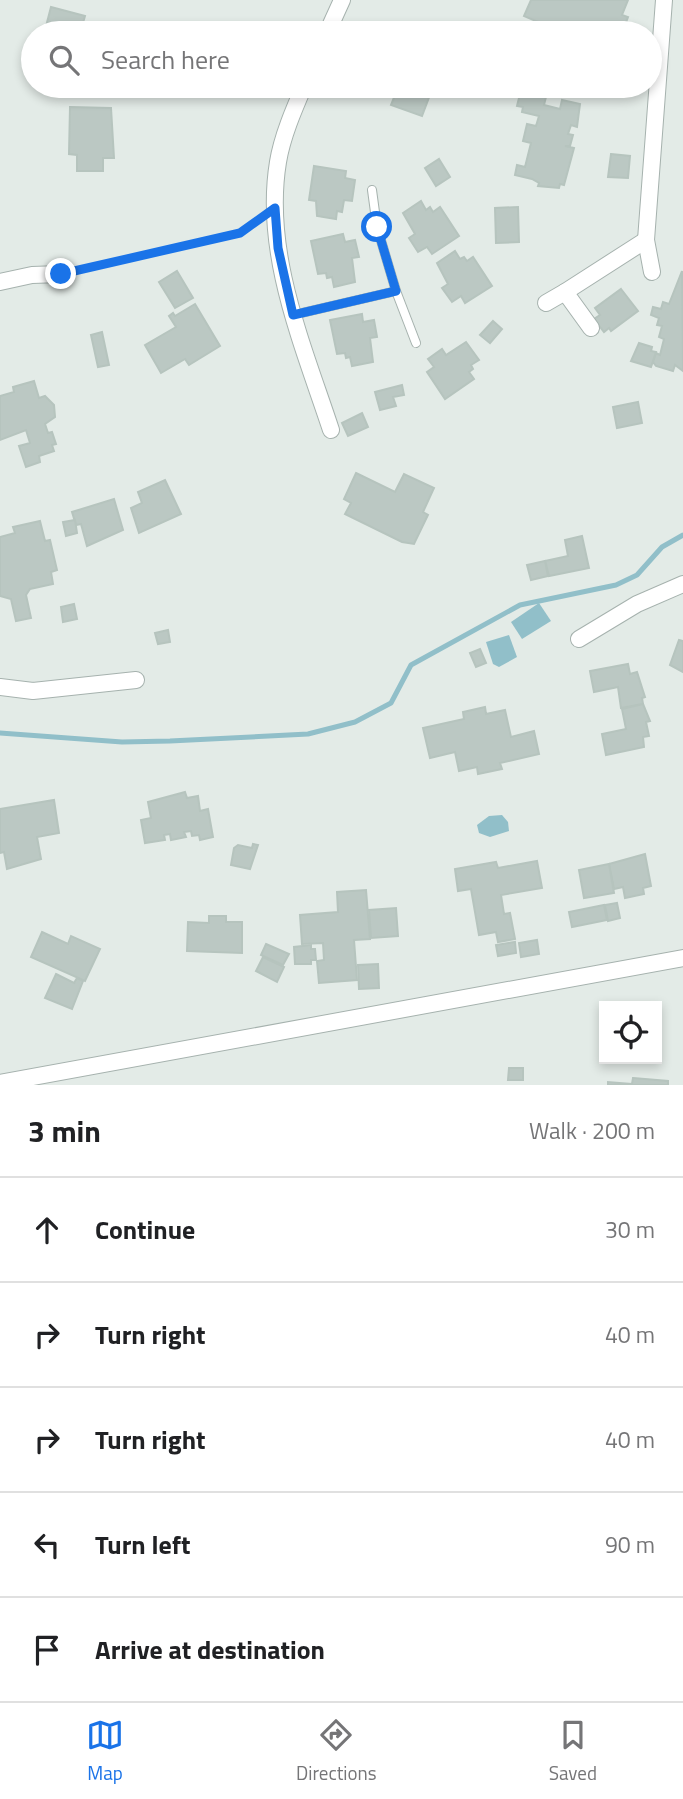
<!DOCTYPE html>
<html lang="en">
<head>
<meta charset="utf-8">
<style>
  body { margin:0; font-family:"Titillium Web",sans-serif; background:#f2f2f2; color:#202124 }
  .controls { position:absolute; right:21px; bottom:21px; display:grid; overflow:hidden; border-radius:0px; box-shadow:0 4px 10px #0003 }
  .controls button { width:63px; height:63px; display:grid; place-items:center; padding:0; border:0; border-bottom:2px solid #e0e0e0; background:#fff; color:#202124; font:35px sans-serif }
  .stop { position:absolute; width:21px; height:21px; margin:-16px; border:5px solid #1a73e8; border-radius:50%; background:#fff }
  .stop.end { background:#1a73e8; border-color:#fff; box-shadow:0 2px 7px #0008 }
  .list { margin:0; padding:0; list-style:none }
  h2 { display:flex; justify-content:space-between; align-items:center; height:91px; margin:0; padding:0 28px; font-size:30px }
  h2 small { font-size:23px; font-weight:400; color:#757577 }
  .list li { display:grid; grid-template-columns:46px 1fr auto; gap:21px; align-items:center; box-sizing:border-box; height:105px; padding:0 28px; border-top:2px solid #e0e0e0 }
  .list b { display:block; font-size:26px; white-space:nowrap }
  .list em { font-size:23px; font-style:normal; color:#757577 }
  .icon { flex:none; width:38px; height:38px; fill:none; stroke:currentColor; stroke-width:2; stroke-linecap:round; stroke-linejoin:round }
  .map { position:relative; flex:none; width:683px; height:1085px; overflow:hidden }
  .search { position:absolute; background:#fff; box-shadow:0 4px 10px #0003; left:21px; right:21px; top:21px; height:77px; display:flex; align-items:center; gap:18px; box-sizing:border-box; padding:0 24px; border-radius:38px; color:#757577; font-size:26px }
  .sheet { height:616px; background:#fff }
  nav { display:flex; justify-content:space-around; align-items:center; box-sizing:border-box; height:98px; border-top:2px solid #e0e0e0; background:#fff; font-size:19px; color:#757577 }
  nav a { display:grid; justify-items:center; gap:4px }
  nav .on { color:#1a73e8 }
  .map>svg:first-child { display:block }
  .water { fill:#91bfc9 }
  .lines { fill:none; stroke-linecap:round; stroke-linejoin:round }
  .stream { stroke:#91bfc9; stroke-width:5 }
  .building { fill:#bbc8c3; stroke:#b6c4be; stroke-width:2 }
  .service-casing { stroke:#a6b2ae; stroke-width:10 }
  .minor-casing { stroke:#a6b2ae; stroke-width:18 }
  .path { stroke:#87aba0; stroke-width:3.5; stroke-dasharray:3.5 5; stroke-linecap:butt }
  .service { stroke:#fff; stroke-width:8 }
  .minor { stroke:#fff; stroke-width:16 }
  .route { stroke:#1a73e8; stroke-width:9 }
</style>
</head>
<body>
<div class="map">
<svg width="683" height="1085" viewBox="0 0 683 1085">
  <rect width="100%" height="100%" fill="#e3ebe7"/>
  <!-- water -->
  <g class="water">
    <path d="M539,603L551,621L522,639L511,622Z"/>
    <path d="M509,635L517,657L499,667L493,664L486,642Z"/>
    <path d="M502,815L508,822L509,831L490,837L479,833L477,825L489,816Z"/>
  </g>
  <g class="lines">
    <!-- stream -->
    <path class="stream" d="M0,733L122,742L170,741L308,734L355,722L391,703L411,665L520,605L616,585L637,575L662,547L683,535"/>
  </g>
  <!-- building -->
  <g class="building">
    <path d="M531,0H628L622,15L628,17L622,33H547L550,27L524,16Z"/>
    <path d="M51,7L85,16L80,33L45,30Z"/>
    <path d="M369,86H414L431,92L422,116L391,105L395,95Z"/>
    <path d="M538,90L547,93L544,105L560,109L562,100L580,104L577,127L571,125L568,134L573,135L570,146H565L574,148L564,185L560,184L559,188L538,186L539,183L532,179L515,175L517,165L525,167L531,143L523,141L527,124L536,126L539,116L522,112L523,107L517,106L520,94L526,96L528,91L537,93Z"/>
    <path d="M70,107L111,108L114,158H103V171H77V155L69,154Z"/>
    <path d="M611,154L630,156L628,178L608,177Z"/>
    <path d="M439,159L450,177L436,186L425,168Z"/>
    <path d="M314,166L346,171L345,178L355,180L352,201L344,200L342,212L337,211L336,219L317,216L316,201L309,200Z"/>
    <path d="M421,201L426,210L430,207L433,212L440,207L459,236L432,254L427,247L418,252L409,238L415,234L403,213Z"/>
    <path d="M518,207L519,242L496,243L495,208Z"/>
    <path d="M343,234L345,242L355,240L359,257L352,258L355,282L334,287L332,277L327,278L326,273L318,274L311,241Z"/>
    <path d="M455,251L460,259L464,257L467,261L473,257L492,286L465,303L461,296L452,302L442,288L448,284L437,263Z"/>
    <path d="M177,271L193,298L175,308L159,282Z"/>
    <path d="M682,271L683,371L675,365L673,371L656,366L653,362L656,353L660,355L664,339L659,337L662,326L657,325L659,318L651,315L653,307L661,309L663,302L669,304Z"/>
    <path d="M621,289L638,311L611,331L609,328L604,332L594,319L600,315L595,308Z"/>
    <path d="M195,304L220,346L189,365L185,359L161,373L145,345L176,327L169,316L173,313L175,316Z"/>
    <path d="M362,314L363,322L374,320L377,337L370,338L373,362L352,366L350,357L346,358L345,353L337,354L330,320Z"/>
    <path d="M493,321L502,329L490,343L480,335Z"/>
    <path d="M102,332L109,365L98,367L91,335Z"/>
    <path d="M466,342L479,360L471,365L473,369L469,372L474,379L445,399L427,372L434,367L428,359L442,349L446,355Z"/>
    <path d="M639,343L652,347L651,351L656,352L651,367L631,361Z"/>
    <path d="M34,381L39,398L45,396L54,405L55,417L45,424L48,433L52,432L56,444L52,445L54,451L39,456L40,462L26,467L19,446L30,443L26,430L0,440V396L14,392L13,387Z"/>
    <path d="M402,385L404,395L393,397L396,406L380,410L375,392Z"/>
    <path d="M638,402L642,423L617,428L613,407Z"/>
    <path d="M362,413L368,427L348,436L342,423Z"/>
    <path d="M356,473L395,492L404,474L434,488L423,512L428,515L414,544L402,542L345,514L351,503L344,499Z"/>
    <path d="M165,480L181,514L139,533L131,508L142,503L138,492Z"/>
    <path d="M114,499L123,530L87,546L81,524L76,525L72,512Z"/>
    <path d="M75,520L77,533L66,536L63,522Z"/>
    <path d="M40,521L45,541L50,540L57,570L51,572L53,584L30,589L26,595L31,618L16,621L11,599L0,596V537L15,533L13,527Z"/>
    <path d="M582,536L589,568L549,576L545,561L568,556L565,540Z"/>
    <path d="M545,561L548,576L531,580L527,565Z"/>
    <path d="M74,604L77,619L63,622L61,607Z"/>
    <path d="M168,630L170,642L158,644L155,633Z"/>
    <path d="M679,640L683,641V672L670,665Z"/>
    <path d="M480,649L486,663L476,667L470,653Z"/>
    <path d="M628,664L630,674L637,672L645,697L642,698L643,704L621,708L618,687L594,692L590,671Z"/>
    <path d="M643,704L650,721L646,722L649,736L643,737L644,747L606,755L602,734L626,729L622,709Z"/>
    <path d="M485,707L486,714L505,710L511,737L534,731L539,754L500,763L502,769L478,774L477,767L459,771L455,752L430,758L423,728L464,719L463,712Z"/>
    <path d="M185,792L187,798L198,796L200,811L208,809L213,837L200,840L199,835L192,836L191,831L184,832L186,837L171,840L170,834L164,835L165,840L145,843L141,820L151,818L148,802Z"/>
    <path d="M54,800L59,833L37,837L41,859L7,869L4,852L0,853V809Z"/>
    <path d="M253,844L258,845L250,869L231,865L234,848L238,845L252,848Z"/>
    <path d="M645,854L651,886L643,888L644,894L625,898L623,887L614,889L609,864Z"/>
    <path d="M537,861L542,888L501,895L504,914L510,913L515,939L498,942L496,932L479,935L471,889L458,891L455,869L496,862L498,868Z"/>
    <path d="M609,864L614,893L584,898L579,870Z"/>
    <path d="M366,890L370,939L354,940L357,980L319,983L317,961L324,960L323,943L302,944L300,915L338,912L337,892Z"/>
    <path d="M617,903L620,918L608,921L605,905Z"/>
    <path d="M604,905L607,920L572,927L569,912Z"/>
    <path d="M396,908L398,936L371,938L369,910Z"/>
    <path d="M209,916H226V922H242V953L187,951L188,922L209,923Z"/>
    <path d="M42,932L68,944L71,936L100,949L85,981L31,957Z"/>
    <path d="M537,940L539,954L521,957L519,943Z"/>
    <path d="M515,942L516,953L498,956L496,945Z"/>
    <path d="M266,944L289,954L283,965L261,955Z"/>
    <path d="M311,945V949H315L316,960H311V964H295L294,947Z"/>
    <path d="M263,957L284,967L277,982L256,971Z"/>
    <path d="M378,964L379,988L359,989L358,965Z"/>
    <path d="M56,974L74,983L77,978L83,981L72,1009L45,998Z"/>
    <path d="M509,1068H523V1080H508Z"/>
    <path d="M633,1078L668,1081V1085H608V1082L632,1084Z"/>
  </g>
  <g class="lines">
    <defs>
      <g id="service">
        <path d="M396,291L416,343"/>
        <path d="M293,315L396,291L377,227L372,190"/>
      </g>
      <g id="minor">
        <path d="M327,33L342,0"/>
        <path d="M304,86C294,109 282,137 278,162C263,253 303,345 331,430"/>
        <path d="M652,272L646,240L664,0"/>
        <path d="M0,282L32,275L60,274"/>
        <path d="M546,303L565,292"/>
        <path d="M591,328L565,292L646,240"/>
        <path d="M579,639L637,604L683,584"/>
        <path d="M0,687L33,691L136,680"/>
        <path d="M0,1083L683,958"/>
      </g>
    </defs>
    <!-- service casing -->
    <use href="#service" class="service-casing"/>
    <!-- minor casing -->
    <use href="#minor" class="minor-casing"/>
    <!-- path -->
    <path class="path" d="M75,271L240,233L259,220"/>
    <!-- service -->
    <use href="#service" class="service"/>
    <!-- minor -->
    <use href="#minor" class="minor"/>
  </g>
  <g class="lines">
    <!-- route -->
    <path class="route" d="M61,274L240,233L275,208L278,248L293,315L396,291L377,227"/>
  </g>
</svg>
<div class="controls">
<button><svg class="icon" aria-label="locate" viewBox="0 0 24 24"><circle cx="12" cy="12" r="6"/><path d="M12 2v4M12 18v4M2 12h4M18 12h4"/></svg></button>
</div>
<div class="stop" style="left:377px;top:227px"></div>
<div class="stop end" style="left:61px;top:274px"></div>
<div class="search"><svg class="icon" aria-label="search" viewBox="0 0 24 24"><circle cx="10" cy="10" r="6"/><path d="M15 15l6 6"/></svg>Search here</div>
</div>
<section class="sheet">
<h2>3 min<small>Walk · 200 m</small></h2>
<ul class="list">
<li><svg class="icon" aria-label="ahead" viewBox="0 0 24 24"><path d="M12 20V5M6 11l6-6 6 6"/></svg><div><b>Continue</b></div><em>30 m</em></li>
<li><svg class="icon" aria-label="right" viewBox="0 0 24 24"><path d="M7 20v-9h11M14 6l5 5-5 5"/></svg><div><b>Turn right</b></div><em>40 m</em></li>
<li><svg class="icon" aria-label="right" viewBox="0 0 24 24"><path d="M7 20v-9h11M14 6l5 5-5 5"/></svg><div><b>Turn right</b></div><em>40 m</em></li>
<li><svg class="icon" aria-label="left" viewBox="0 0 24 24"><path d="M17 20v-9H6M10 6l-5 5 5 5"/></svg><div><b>Turn left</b></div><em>90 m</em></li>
<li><svg class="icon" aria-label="arrive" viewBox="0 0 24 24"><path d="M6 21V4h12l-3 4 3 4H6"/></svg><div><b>Arrive at destination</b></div></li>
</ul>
</section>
<nav>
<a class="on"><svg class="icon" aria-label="map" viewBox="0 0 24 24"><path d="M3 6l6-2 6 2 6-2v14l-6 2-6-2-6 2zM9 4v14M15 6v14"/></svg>Map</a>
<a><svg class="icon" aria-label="directions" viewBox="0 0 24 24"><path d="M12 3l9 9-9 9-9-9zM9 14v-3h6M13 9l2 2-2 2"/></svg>Directions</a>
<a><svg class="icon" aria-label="saved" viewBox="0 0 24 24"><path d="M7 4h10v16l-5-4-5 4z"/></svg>Saved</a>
</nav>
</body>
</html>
